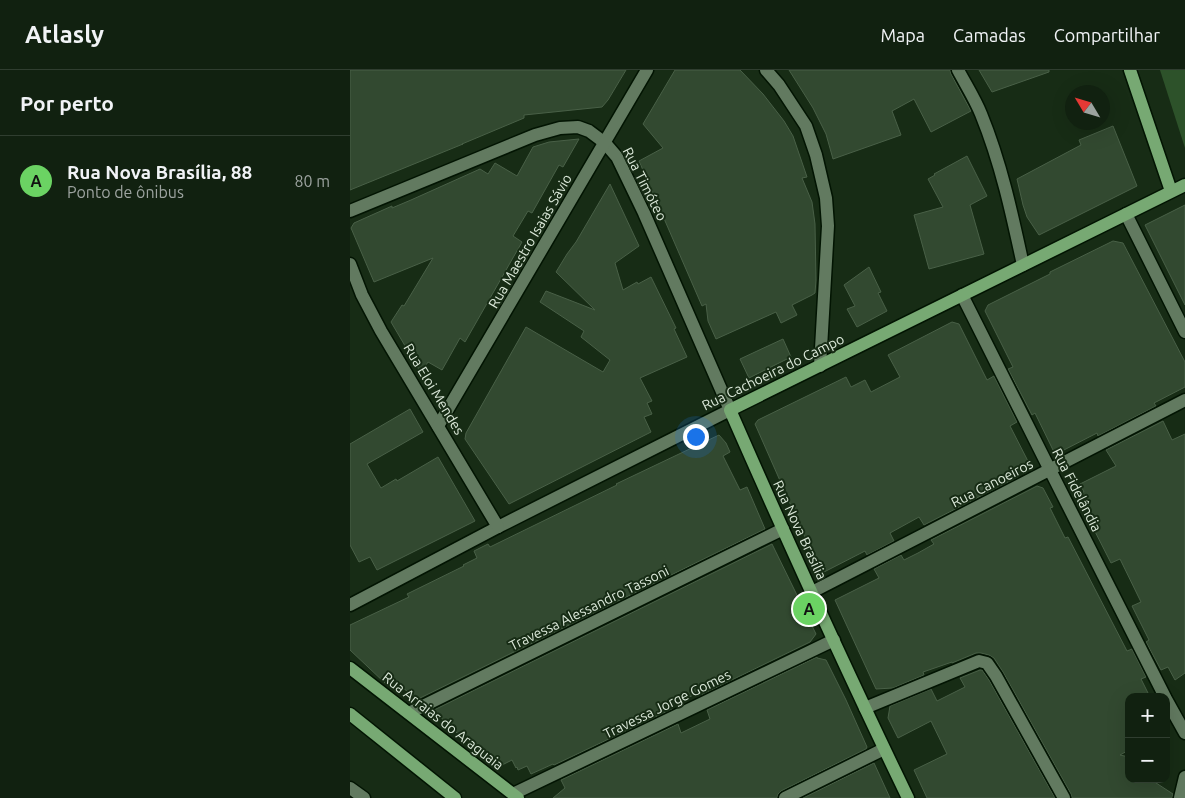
<!DOCTYPE html>
<html lang="pt">
<head>
<meta charset="utf-8">
<style>
  body { margin:0; font-family:Ubuntu,sans-serif; background:#1e2e1e; color:#f1f3f6 }
  .controls { position:absolute; right:15px; bottom:15px; display:grid; overflow:hidden; border-radius:10px; box-shadow:0 5px 20px #0002 }
  .controls button { width:45px; height:45px; display:grid; place-items:center; padding:0; border:0; border-bottom:1px solid #303e30; background:#112110; color:#f1f3f6; font:25px sans-serif }
  .compass { position:absolute; left:715px; top:15px; width:45px; height:45px; border-radius:50%; background:#112110; box-shadow:0 5px 20px #0002; rotate:308deg }
  .you { position:absolute; left:345px; top:366px; width:18px; height:18px; margin:-12px; border:4px solid #fff; border-radius:50%; background:#1a73e8; box-shadow:0 0 0 8px #1a73e833 }
  .badge { display:grid; place-items:center; width:32px; height:32px; border-radius:50%; background:#6bd363; color:#111; font-size:16px; font-weight:700 }
  .pin { position:absolute; translate:-50% -50%; border:2px solid #fff; box-shadow:0 1px 5px #0006 }
  .list { margin:0; padding:0; list-style:none }
  h2 { display:flex; justify-content:space-between; align-items:center; height:65px; margin:0; padding:0 20px; font-size:21px }
  h2 small { font-size:16px; font-weight:400; color:#9ca39f }
  .list li { display:grid; grid-template-columns:32px 1fr auto; gap:15px; align-items:center; box-sizing:border-box; height:90px; padding:0 20px; border-top:1px solid #303e30 }
  .list b { display:block; font-size:19px; white-space:nowrap }
  .list p { margin:0; font-size:16px; white-space:nowrap; color:#9ca39f }
  .list em { font-size:16px; font-style:normal; color:#9ca39f }
  .map { position:relative; flex:none; width:835px; height:728px; overflow:hidden }
  header { display:flex; align-items:center; gap:30px; box-sizing:border-box; height:70px; padding:0 25px; background:#112110; border-bottom:1px solid #303e30 }
  header strong { font-size:24px }
  nav { display:flex; gap:28px; margin-inline-start:auto; font-size:18px }
  main { display:flex }
  aside { flex:1; background:#112110 }
  .map>svg:first-child { display:block }
  .green { fill:#2d522a }
  .building { fill:#324930; stroke:#496047 }
  .lines { fill:none; stroke-linecap:round; stroke-linejoin:round }
  .minor-casing { stroke:#021402; stroke-width:15 }
  .major-casing { stroke:#021402; stroke-width:15 }
  .minor { stroke:#627a60; stroke-width:12 }
  .major { stroke:#77a973; stroke-width:12 }
  .labels { text-anchor:middle; dominant-baseline:central; stroke-width:4; stroke-linejoin:round; paint-order:stroke }
  .street-label { font-size:14px; fill:#dce9da; stroke:#172c15 }
</style>
</head>
<body>
<header>
<strong>Atlasly</strong>
<nav><a>Mapa</a><a>Camadas</a><a>Compartilhar</a></nav>
</header>
<main>
<aside>
<h2>Por perto<small></small></h2>
<ul class="list">
<li><span class="badge">A</span><div><b>Rua Nova Brasília, 88</b><p>Ponto de ônibus</p></div><em>80 m</em></li>
</ul>
</aside>
<div class="map">
<svg width="835" height="728" viewBox="0 0 835 728">
  <rect width="100%" height="100%" fill="#172c15"/>
  <!-- green -->
  <path class="green" d="M810,0H835V78Z"/>
  <!-- building -->
  <g class="building">
    <path d="M0,0H276L258,30L252,37L174,45V48L112,74H113L0,120Z"/>
    <path d="M325,0H390L413,24L434,51L443,66L457,107L452,108L462,132L465,154L466,210L465,223L462,225L442,235L447,245L431,253L426,242L366,269L358,251L356,234L352,236L289,91L313,78L293,54Z"/>
    <path d="M439,0H600L601,4L621,41L581,62L564,29L542,41L551,65L483,89L476,64L463,38Z"/>
    <path d="M629,0H699V2L642,22Z"/>
    <path d="M763,56L787,116L689,165L677,147L673,135L667,109L731,75L729,70Z"/>
    <path d="M229,69L213,97L209,95L182,143L178,141L163,166L172,172L115,272L110,268L92,300L78,292L71,303L41,252L52,235L54,236L83,188L24,212L1,158L4,153L42,136V138L61,130L130,99L138,104L145,93L167,106L183,77L199,72Z"/>
    <path d="M617,86L637,126L620,135L634,184L579,199L564,145L593,137L578,109L585,105L584,104Z"/>
    <path d="M260,114L289,176L265,193L273,220L287,212L288,214L301,207L326,258L324,259L337,287L290,308L302,331L297,333L302,344L294,347L301,362L159,434L115,369L116,363L176,257L253,302L260,290L231,267L234,261L190,232L196,221L245,240L206,202L217,184L226,172Z"/>
    <path d="M835,135V235L795,155Z"/>
    <path d="M763,171L773,173L835,292V317L804,333L806,336L748,366L747,363L710,382L703,380L685,343L682,345L658,299L663,297L635,241L638,235L700,204V202Z"/>
    <path d="M519,197L531,222L528,223L537,241L507,257L497,239L505,236L494,215Z"/>
    <path d="M602,252L609,254L637,310L644,306L667,352L660,356L681,397L665,405L668,407L574,455L569,447L540,463L544,471L517,485L515,481L474,502L469,499L405,354L408,350L496,307L501,317L515,310L521,322L550,307L538,285Z"/>
    <path d="M433,269L441,287L399,308L390,289Z"/>
    <path d="M60,339L73,362L17,394L31,418L46,409L47,411L88,387L125,451L27,500L20,487L9,492L0,475V374Z"/>
    <path d="M813,351L822,370L835,364V603L825,610L818,597L811,600L796,572L799,570L782,536L791,532L770,489L761,493L731,434L733,433L729,424L734,422L730,414L766,396L756,380Z"/>
    <path d="M369,365L376,373L380,382L373,386L390,420L397,417L415,459L68,629L50,616L43,619L40,612L36,614L0,580V555L59,527L57,524L114,496L113,495L127,488L124,481L138,474L140,477L267,415L266,414Z"/>
    <path d="M687,416L693,418L703,437L700,438L715,468L718,467L777,581L782,579L796,607L791,609L800,627H779V680L770,685L779,687V709H800L823,724L822,728H722L721,724L653,602L644,588L639,585L631,583H626L602,593V592L573,602L574,605L543,618L526,619L485,530L529,508L524,499L551,485L554,490L568,483L584,474L581,470Z"/>
    <path d="M422,474L466,564L460,572L351,625L350,622L322,635V639L204,695L203,694L181,704L177,696L168,700L167,697L166,698L162,690L148,697L121,678L124,677L94,652L91,647L82,641Z"/>
    <path d="M467,587V588L476,590L496,630L517,677L516,679L431,721L428,724L427,728H203L215,718L211,710L328,654L331,663L360,649L357,640Z"/>
    <path d="M630,600H632L639,610L705,728H577L564,700L597,684L581,651L548,668L538,648L540,636L581,619L587,631L615,617L610,608Z"/>
    <path d="M524,693L540,728H453Z"/>
  </g>
  <g class="lines">
    <defs>
      <g id="minor">
        <path d="M416,0L429,15L456,56L466,85L476,128L478,156L470,296"/>
        <path d="M608,0C616,15 625,29 631,44C651,93 662,144 673,195"/>
        <path d="M0,141L185,65L210,58L228,57L239,61L255,73L267,87L294,143L380,340L148,457L0,535"/>
        <path d="M776,144L835,262"/>
        <path d="M0,194L12,225L31,261L148,457"/>
        <path d="M612,225L700,400L815,627"/>
        <path d="M88,356L297,0"/>
        <path d="M462,522L835,330"/>
        <path d="M816,629L835,663"/>
        <path d="M515,638L629,591L637,593L646,606L714,728"/>
        <path d="M59,643L433,459"/>
        <path d="M0,718L14,728"/>
        <path d="M163,724L484,570"/>
        <path d="M435,728L534,679"/>
        <path d="M830,728L835,707"/>
      </g>
      <g id="major">
        <path d="M780,0L821,121"/>
        <path d="M0,598L168,728"/>
        <path d="M0,644L105,728"/>
        <path d="M558,728C496,600 437,470 380,340L835,115"/>
      </g>
    </defs>
    <!-- minor casing -->
    <use href="#minor" class="minor-casing"/>
    <!-- major casing -->
    <use href="#major" class="major-casing"/>
    <!-- minor -->
    <use href="#minor" class="minor"/>
    <!-- major -->
    <use href="#major" class="major"/>
  </g>
  <g class="labels">
    <!-- street labels -->
    <g class="street-label">
      <text transform="translate(295 114) rotate(63)">Rua Timóteo</text>
      <text transform="translate(180 171) rotate(-60)">Rua Maestro Isaias Sávio</text>
      <text transform="translate(423 302) rotate(-26)">Rua Cachoeira do Campo</text>
      <text transform="translate(84 319) rotate(59)">Rua Eloi Mendes</text>
      <text transform="translate(642 413) rotate(-27)">Rua Canoeiros</text>
      <text transform="translate(727 420) rotate(63)">Rua Fidelândia</text>
      <text transform="translate(450 460) rotate(65)">Rua Nova Brasília</text>
      <text transform="translate(239 538) rotate(-26)">Travessa Alessandro Tassoni</text>
      <text transform="translate(317 634) rotate(-26)">Travessa Jorge Gomes</text>
      <text transform="translate(93 651) rotate(38)">Rua Arraias do Araguaia</text>
    </g>
  </g>
</svg>
<div class="controls">
<button>+</button>
<button>−</button>
</div>
<svg class="compass" viewBox="-18 -18 36 36"><path d="M0-13l5 13h-10z" fill="#e53935"/><path d="M0 13l5-13h-10z" fill="#9ca39f"/></svg>
<div class="you"></div>
<div class="pin badge" style="left:459px;top:539px">A</div>
</div>
</main>
</body>
</html>
